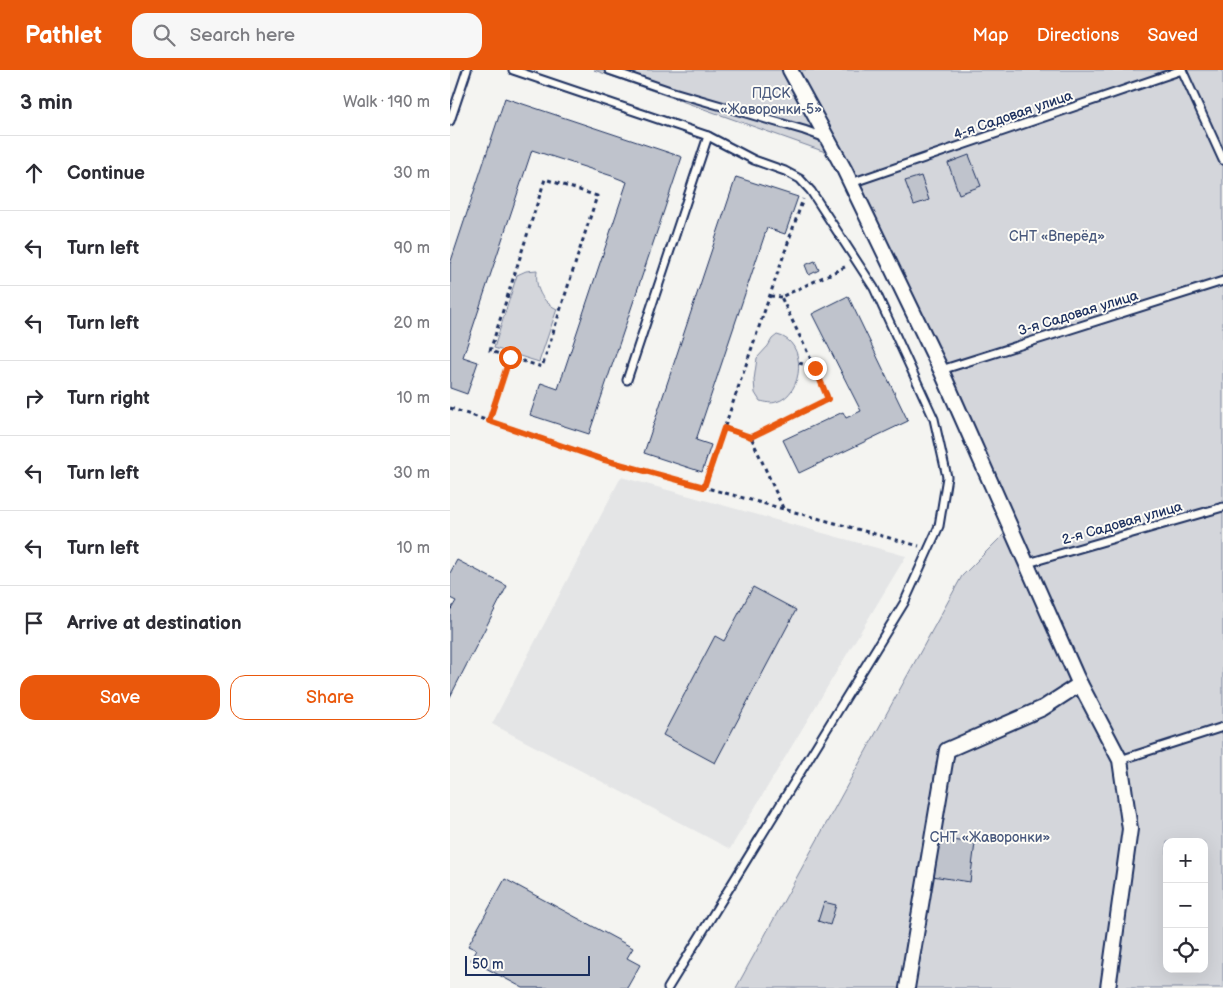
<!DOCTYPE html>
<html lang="en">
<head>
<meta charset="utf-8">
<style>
  body { margin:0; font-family:"Balsamiq Sans",sans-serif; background:#f7f7f7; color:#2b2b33 }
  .controls { position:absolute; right:15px; bottom:15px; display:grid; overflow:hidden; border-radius:10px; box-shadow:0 5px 20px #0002 }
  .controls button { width:45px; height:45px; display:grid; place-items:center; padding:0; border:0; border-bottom:1px solid #e1e1e2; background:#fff; color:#2b2b33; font:25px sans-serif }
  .scale { position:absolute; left:15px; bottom:12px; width:125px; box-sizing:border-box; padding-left:5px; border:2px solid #1b2f5e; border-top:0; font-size:14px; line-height:18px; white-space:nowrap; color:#1b2f5e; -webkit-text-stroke:4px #fdfcf7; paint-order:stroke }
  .stop { position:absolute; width:15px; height:15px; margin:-11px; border:4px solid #ea580c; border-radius:50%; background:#fff }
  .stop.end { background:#ea580c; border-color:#fff; box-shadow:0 1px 5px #0008 }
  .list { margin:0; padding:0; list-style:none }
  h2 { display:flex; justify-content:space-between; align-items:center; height:65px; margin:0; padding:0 20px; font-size:21px }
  h2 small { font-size:16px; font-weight:400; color:#7c7c81 }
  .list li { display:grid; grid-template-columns:32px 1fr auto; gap:15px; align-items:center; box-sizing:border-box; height:75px; padding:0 20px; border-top:1px solid #e1e1e2 }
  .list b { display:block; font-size:19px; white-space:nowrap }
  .list em { font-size:16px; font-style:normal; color:#7c7c81 }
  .actions { display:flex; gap:10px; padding:15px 20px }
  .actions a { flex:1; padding:11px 0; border:1px solid #ea580c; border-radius:15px; text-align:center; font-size:18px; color:#ea580c }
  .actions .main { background:#ea580c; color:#fff }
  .icon { flex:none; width:28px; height:28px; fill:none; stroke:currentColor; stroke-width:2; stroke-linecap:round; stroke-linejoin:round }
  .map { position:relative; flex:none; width:773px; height:918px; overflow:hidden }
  header { display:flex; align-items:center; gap:30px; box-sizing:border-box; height:70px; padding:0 25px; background:#ea580c; color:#fff }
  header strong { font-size:24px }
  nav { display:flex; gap:28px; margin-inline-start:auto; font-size:18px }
  .search { width:350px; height:45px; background:#f7f7f7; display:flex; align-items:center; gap:12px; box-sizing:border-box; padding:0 18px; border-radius:15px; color:#7c7c81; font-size:19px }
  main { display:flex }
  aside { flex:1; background:#fff }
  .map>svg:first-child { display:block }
  .built { fill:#e4e5e6 }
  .green { fill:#d4d6db; stroke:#78829c; fill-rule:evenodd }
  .building { fill:#bfc3cc; stroke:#1b2f5e }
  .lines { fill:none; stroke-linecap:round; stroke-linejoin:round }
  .lane-casing { stroke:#1b2f5e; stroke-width:11 }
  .street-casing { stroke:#1b2f5e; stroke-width:18 }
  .path { stroke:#1b2f5e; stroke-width:3; stroke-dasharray:4 4; stroke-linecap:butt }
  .lane { stroke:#fdfcf7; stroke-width:7 }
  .street { stroke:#fdfcf7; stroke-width:14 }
  .route { stroke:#ea580c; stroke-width:6 }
  .labels { text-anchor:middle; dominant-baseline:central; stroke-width:4; stroke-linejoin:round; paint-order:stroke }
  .park-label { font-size:14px; fill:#49597d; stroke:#fdfcf7 }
  .street-label { font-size:14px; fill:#1b2f5e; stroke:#fdfcf7 }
</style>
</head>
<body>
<header>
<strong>Pathlet</strong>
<div class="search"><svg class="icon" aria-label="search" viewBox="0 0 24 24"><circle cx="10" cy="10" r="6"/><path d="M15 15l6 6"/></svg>Search here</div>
<nav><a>Map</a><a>Directions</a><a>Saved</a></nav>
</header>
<main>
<aside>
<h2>3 min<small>Walk · 190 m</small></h2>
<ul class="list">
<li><svg class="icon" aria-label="ahead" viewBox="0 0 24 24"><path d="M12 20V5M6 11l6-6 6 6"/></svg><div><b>Continue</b></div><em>30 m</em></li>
<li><svg class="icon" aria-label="left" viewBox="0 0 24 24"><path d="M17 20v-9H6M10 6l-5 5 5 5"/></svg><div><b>Turn left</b></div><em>90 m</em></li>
<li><svg class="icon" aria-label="left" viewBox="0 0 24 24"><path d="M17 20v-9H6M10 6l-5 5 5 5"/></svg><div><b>Turn left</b></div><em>20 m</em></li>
<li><svg class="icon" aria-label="right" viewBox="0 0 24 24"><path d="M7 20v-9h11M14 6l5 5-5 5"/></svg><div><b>Turn right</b></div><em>10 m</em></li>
<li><svg class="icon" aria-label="left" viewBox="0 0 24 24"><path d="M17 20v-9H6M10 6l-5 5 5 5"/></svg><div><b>Turn left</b></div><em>30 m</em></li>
<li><svg class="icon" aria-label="left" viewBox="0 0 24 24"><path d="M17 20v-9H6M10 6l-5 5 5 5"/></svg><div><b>Turn left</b></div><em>10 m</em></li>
<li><svg class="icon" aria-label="arrive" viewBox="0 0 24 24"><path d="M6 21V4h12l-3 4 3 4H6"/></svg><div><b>Arrive at destination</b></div></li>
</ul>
<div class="actions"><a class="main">Save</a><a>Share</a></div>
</aside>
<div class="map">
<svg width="773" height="918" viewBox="0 0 773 918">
  <rect width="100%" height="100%" fill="#f4f4f1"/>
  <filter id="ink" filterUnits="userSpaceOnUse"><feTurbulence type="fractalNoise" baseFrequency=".02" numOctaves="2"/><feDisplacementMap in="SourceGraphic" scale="10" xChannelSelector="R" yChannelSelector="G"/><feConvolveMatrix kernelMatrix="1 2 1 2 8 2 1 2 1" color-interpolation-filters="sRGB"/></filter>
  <g filter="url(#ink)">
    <!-- built -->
    <path class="built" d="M171,407L456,486L280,779L42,654Z"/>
    <!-- green -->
    <g class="green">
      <path d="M144,0H773V918H286L512,506L556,462L426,173L381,84ZM717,772H754V899H717Z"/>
      <path d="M87,200C85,218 91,231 107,239L89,292L44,278L67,205L76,201Z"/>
      <path d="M327,265C358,271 354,325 326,332C321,334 316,332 310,331L305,323L304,310L307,288L318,276L322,269Z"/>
    </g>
    <!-- building -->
    <g class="building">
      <path d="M55,28L232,87L139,364L80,345L91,313L108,319L177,112L162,106L82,80L13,287L28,292L17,324L0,318V194Z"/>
      <path d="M519,85L531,116L509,124L498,93Z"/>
      <path d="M471,106L479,130L464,135L455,111Z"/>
      <path d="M286,107L348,127L335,164L317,158L246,370L261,375L252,402L194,383Z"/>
      <path d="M365,191L369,200L359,205L355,195Z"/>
      <path d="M398,226L458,351L349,403L333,370L393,342L396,348L411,341L362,244Z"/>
      <path d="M7,490L57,516L0,627V541L6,531L0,528V503Z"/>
      <path d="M303,517L346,540L265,693L213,665L265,566L274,571Z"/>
      <path d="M487,768L525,773L520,812L482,806Z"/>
      <path d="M55,809L183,878L177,888L190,895L177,918H73L21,890L27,880L18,876Z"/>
      <path d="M374,832L386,835L380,855L368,851Z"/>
    </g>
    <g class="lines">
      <defs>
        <g id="lane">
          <path d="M63,0L258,66L304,90L335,101L350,109L361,121L424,218L484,349L497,407L489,456L454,533L218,918"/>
          <path d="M159,0L220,21L354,60L376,68"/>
          <path d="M732,0L773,90"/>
          <path d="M0,51L17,0"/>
          <path d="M401,113L732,0"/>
          <path d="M491,300L773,211"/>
          <path d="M177,310L258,66"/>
          <path d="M578,493L773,437"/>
          <path d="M670,690L773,657"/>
        </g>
        <g id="street">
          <path d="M340,0L394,99L491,300L627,608L670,690L680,759L658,918"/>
          <path d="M457,918L497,680L593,638L630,614"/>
        </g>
      </defs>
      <!-- lane casing -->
      <use href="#lane" class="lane-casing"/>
      <!-- street casing -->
      <use href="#street" class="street-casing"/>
      <!-- path -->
      <g class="path">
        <path d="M320,226L331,227"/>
        <path d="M349,293L365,297"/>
        <path d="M0,338L151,389L469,476"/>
        <path d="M39,351L60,287L92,297L147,126L95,109L40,281L60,287"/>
        <path d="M275,358L301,367"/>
        <path d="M254,417L353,129"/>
        <path d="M333,438L301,367L379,329L365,298L331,227L397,196"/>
      </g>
      <!-- lane -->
      <use href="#lane" class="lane"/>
      <!-- street -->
      <use href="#street" class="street"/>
    </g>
  </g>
  <g class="lines" filter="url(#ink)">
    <!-- route -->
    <path class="route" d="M60,287L39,351L151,389L254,417L274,358L301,367L378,329L365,298"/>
  </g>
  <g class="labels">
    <!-- park labels -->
    <g class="park-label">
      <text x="321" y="23">ПДСК<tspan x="321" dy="16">«Жаворонки-5»</tspan></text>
      <text x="607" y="166">СНТ «Вперёд»</text>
      <text x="540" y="767">СНТ «Жаворонки»</text>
    </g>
    <!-- street labels -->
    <g class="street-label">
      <text transform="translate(563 45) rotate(-19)">4-я Садовая улица</text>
      <text transform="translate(628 243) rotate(-17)">3-я Садовая улица</text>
      <text transform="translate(672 453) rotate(-16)">2-я Садовая улица</text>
    </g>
  </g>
</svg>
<div class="controls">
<button>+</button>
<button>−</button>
<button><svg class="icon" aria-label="locate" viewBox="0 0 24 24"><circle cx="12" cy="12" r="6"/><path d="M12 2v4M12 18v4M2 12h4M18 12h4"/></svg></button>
</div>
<div class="scale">50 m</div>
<div class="stop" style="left:60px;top:287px"></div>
<div class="stop end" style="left:365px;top:298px"></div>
</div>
</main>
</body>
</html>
